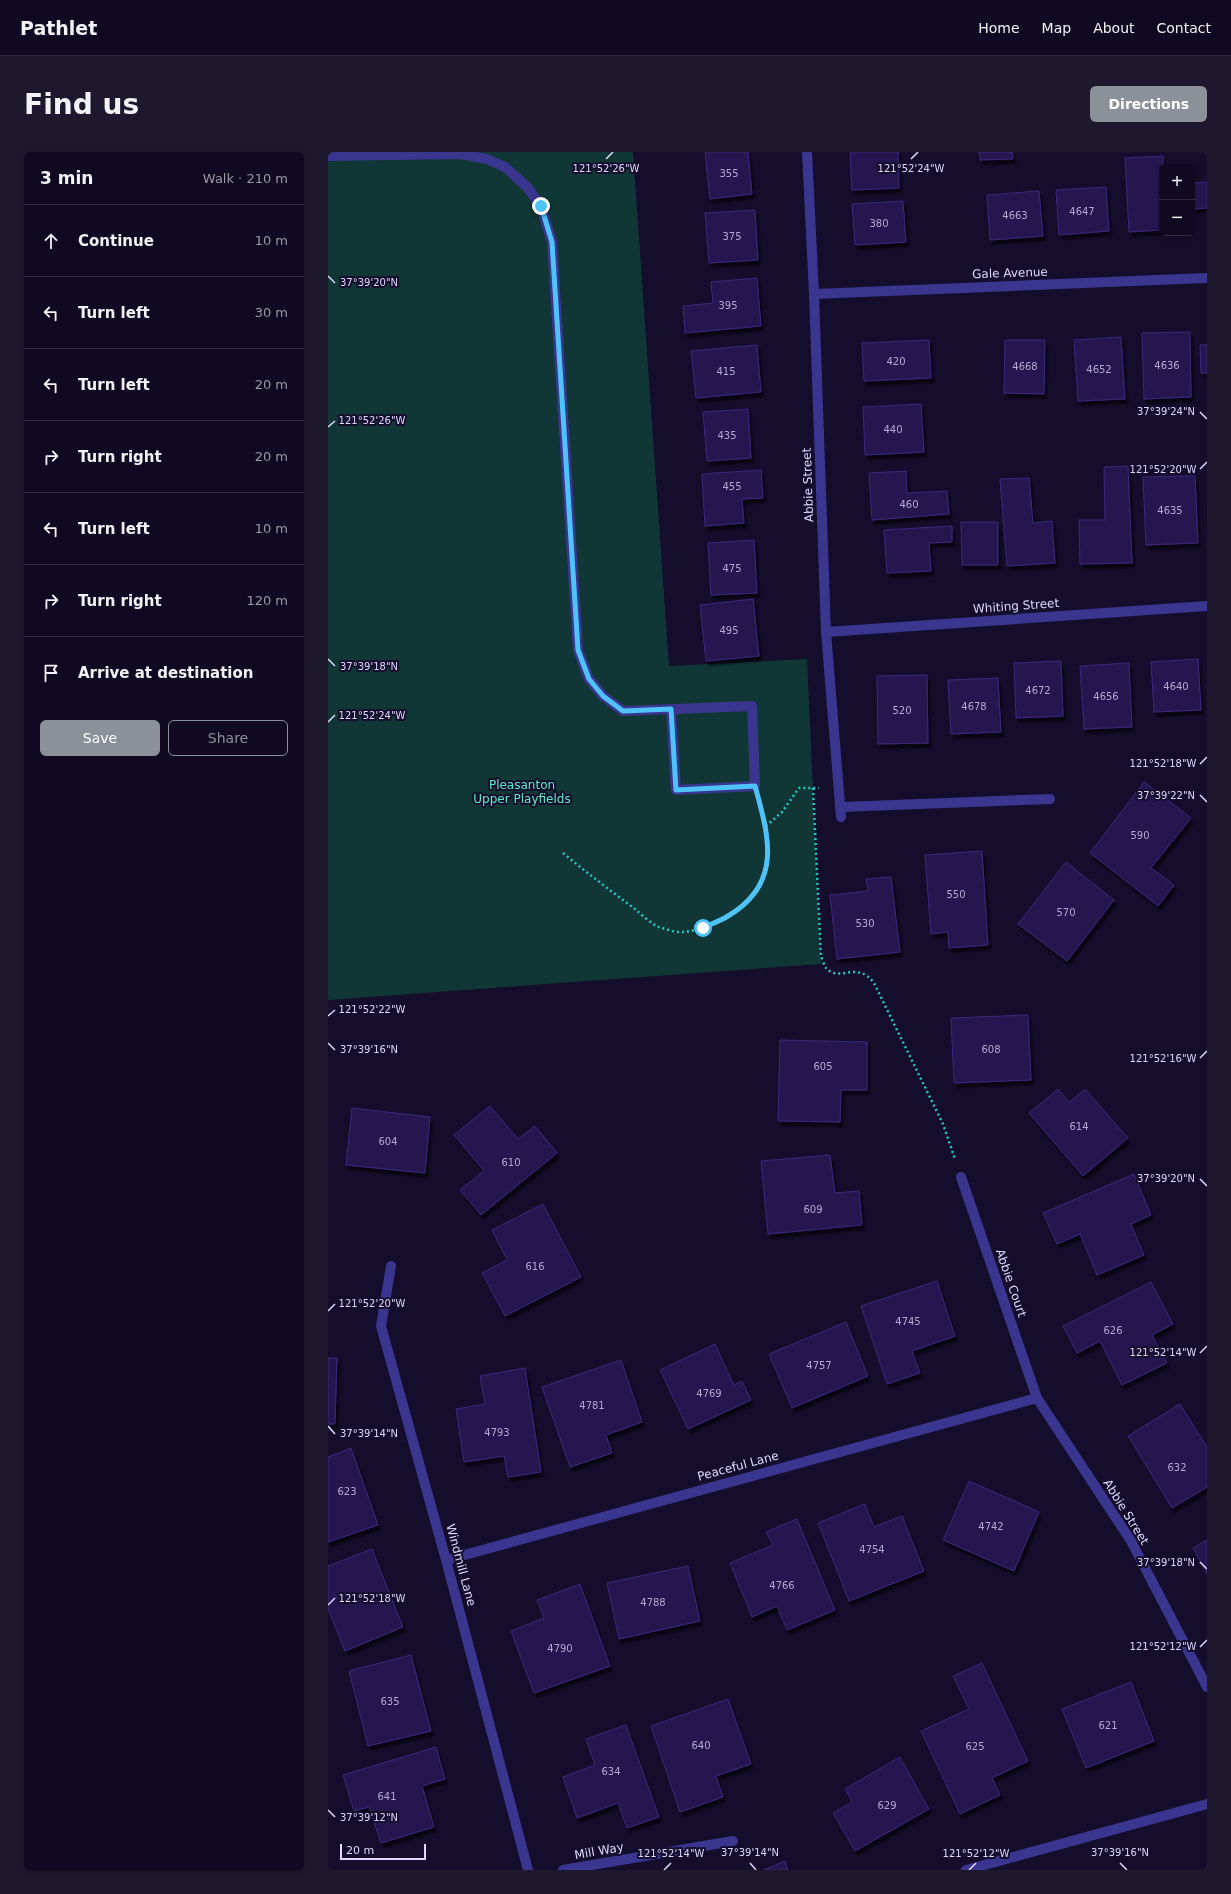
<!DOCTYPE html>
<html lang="en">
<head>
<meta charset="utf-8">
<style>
  body { margin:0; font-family:"DejaVu Sans",sans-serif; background:#1d182e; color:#f1f3f6 }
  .controls { position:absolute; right:12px; top:12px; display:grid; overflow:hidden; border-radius:6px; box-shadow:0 2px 6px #0003 }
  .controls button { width:36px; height:36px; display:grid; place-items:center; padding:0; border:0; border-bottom:1px solid #2f2b3f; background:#0f0a21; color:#f1f3f6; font:20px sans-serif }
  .scale { position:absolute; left:12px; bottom:10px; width:86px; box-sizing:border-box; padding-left:4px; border:2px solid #ded9ff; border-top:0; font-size:11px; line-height:14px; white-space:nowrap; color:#ded9ff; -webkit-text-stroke:3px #140e2c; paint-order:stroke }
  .stop { position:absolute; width:12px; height:12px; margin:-9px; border:3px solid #4fc3f7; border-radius:50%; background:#fff }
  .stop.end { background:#4fc3f7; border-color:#fff; box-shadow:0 1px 4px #0008 }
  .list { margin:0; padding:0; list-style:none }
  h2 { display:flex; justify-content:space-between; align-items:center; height:52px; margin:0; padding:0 16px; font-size:17px }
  h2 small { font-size:13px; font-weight:400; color:#9b9aa5 }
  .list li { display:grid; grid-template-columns:26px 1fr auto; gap:12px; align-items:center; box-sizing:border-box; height:72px; padding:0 16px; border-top:1px solid #2f2b3f }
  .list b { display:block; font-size:15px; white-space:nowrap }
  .list em { font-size:13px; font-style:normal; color:#9b9aa5 }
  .actions { display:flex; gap:8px; padding:12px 16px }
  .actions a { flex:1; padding:9px 0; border:1px solid #8c9099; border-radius:6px; text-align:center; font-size:14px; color:#8c9099 }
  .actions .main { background:#8c9099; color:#fff }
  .icon { flex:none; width:22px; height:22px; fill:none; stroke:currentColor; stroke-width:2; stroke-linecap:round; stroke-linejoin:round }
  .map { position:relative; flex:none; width:879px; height:1718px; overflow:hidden; border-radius:6px }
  header { display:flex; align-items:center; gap:24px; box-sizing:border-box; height:56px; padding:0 20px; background:#0f0a21; border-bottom:1px solid #2f2b3f }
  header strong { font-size:19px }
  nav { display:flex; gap:22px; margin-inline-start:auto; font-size:14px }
  .intro { display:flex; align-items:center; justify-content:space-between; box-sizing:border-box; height:96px; padding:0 24px }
  h1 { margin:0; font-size:28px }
  .button { padding:10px 18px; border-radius:6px; background:#8c9099; color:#fff; font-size:14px; font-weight:700 }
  main { display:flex; gap:24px; padding:0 24px }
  aside { flex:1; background:#0f0a21; border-radius:6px; box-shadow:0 2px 6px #0003 }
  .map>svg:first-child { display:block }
  .green { fill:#103736 }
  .building { fill:#25184f; stroke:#3b287d; filter:url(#shadow) }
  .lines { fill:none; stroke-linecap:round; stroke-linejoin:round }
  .path { stroke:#23c9c3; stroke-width:2.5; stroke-dasharray:2 3; stroke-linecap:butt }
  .minor { stroke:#3a358f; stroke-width:10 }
  .route { stroke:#4fc3f7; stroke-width:5 }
  .ticks { fill:none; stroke:#ded9ff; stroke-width:1.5 }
  .labels { text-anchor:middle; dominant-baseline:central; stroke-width:4; stroke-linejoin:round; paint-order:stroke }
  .number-label { font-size:10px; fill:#b0a9d3 }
  .street-label { font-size:12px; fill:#ded9ff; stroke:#140e2c }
  .park-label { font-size:12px; fill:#58eccb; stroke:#140e2c }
  .ticks-label { font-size:10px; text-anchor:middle; fill:#ded9ff; stroke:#140e2c; stroke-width:4; stroke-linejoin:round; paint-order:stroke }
</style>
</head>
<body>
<header>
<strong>Pathlet</strong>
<nav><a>Home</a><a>Map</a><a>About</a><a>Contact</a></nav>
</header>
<div class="intro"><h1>Find us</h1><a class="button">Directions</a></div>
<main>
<aside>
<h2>3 min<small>Walk · 210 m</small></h2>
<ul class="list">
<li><svg class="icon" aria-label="ahead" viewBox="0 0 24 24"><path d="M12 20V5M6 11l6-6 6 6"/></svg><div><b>Continue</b></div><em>10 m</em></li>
<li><svg class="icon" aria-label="left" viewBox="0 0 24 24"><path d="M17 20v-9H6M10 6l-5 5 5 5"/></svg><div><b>Turn left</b></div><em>30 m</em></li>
<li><svg class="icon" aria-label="left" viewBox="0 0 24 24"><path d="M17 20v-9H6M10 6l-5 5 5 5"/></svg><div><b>Turn left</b></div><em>20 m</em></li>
<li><svg class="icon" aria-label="right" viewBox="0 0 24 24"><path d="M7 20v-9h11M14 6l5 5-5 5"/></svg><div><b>Turn right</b></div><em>20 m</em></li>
<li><svg class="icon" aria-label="left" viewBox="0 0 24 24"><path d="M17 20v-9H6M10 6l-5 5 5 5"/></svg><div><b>Turn left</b></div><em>10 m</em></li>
<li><svg class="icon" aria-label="right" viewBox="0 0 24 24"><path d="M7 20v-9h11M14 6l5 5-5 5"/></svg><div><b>Turn right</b></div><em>120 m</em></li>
<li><svg class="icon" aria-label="arrive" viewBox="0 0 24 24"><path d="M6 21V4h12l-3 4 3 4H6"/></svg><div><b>Arrive at destination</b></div></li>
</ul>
<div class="actions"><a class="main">Save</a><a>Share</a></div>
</aside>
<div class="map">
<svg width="879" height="1718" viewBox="0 0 879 1718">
  <defs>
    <filter id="shadow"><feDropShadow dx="2.5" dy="4.5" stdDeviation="1" flood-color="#0009"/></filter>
  </defs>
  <rect width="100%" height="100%" fill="#140e2c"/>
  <!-- green -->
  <path class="green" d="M0,0H305L341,514L479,507L493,812L0,848Z"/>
  <!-- building -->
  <g class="building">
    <path d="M377,0H420L424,42L382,47Z"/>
    <path d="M522,0H570L571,36L524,38Z"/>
    <path d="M651,0H684L685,7L652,8Z"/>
    <path d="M835,4L834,78L801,80L797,6Z"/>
    <path d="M879,30V56L866,57L864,31Z"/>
    <path d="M778,35L781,79L731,83L728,38Z"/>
    <path d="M711,39L715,84L662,88L659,43Z"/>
    <path d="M575,49L578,90L527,93L524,52Z"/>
    <path d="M427,58L430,108L381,111L377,61Z"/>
    <path d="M429,126L433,174L357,181L355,154L385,151L383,130Z"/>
    <path d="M862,180L863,245L816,247L814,181Z"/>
    <path d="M793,185L797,247L750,249L746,188Z"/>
    <path d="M601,188L603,226L536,229L534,191Z"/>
    <path d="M677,188H717L716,242L676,241Z"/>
    <path d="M429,193L433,240L368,246L363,199Z"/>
    <path d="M872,193H879V221H873Z"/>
    <path d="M593,252L596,300L537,303L535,255Z"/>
    <path d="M420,257L423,306L379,309L375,260Z"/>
    <path d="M800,314L804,411L752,412L751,368H777L776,315Z"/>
    <path d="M433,318L435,346L414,347L416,371L377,374L374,322Z"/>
    <path d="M578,319L579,341L619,339L621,362L544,368L541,321Z"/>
    <path d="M867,324L870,391L818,393L815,325Z"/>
    <path d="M701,326L705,371L724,369L727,411L679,414L672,327Z"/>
    <path d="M633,370H670V413H634Z"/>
    <path d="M624,374V390L601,391L603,419L559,421L556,378Z"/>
    <path d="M426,388L429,441L383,443L380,391Z"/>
    <path d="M425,447L431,504L378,509L372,453Z"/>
    <path d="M870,507L873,558L826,560L823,510Z"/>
    <path d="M733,509L735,564L688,566L686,511Z"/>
    <path d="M801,511L804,575L756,577L752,514Z"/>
    <path d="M599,523L600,591L550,592L549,524Z"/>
    <path d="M670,526L673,580L623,582L620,528Z"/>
    <path d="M816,630L863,666L823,716L846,733L830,754L762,701Z"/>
    <path d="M654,699L660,793L621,796L620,780L603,782L597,703Z"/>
    <path d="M738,710L786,748L739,809L690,772Z"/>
    <path d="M563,725L572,800L509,807L502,743L540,739L538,727Z"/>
    <path d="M700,863L703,928L626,931L623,866Z"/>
    <path d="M452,888L539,890V938H513L512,970L450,969Z"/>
    <path d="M730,937L741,950L757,937L800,986L755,1024L701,961Z"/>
    <path d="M162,954L190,987L207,974L229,1001L153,1063L132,1038L156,1019L126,983Z"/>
    <path d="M24,956L102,965L97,1021L18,1013Z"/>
    <path d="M502,1003L507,1041L531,1039L534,1073L440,1082L433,1009Z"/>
    <path d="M806,1022L823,1063L803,1072L816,1103L769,1123L752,1082L729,1092L715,1061Z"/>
    <path d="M215,1052L253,1125L177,1164L154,1121L179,1108L164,1078Z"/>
    <path d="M609,1129L627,1184L584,1199L592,1221L559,1232L533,1154Z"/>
    <path d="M823,1130L845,1172L824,1183L839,1211L794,1233L772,1189L749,1201L735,1174Z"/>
    <path d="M518,1170L540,1224L464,1256L441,1202Z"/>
    <path d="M387,1192L406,1233L414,1229L423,1248L360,1277L332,1218Z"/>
    <path d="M0,1206H9L7,1272H0Z"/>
    <path d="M293,1208L314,1270L278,1283L284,1301L242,1315L214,1235Z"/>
    <path d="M197,1216L213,1320L180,1325L176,1304L136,1310L128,1257L157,1252L152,1224Z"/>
    <path d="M852,1252L879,1295V1335L844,1356L800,1284Z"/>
    <path d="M23,1296L50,1373L0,1390V1305Z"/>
    <path d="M641,1329L711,1360L686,1419L615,1388Z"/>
    <path d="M537,1352L546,1375L574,1364L596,1419L521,1449L490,1371Z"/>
    <path d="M469,1367L507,1458L459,1478L449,1454L424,1465L402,1411L445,1393L438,1380Z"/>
    <path d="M879,1388V1422L865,1396Z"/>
    <path d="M44,1397L75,1475L17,1499L0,1457V1414Z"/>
    <path d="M360,1414L372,1469L291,1487L279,1431Z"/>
    <path d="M252,1432L282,1514L206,1541L183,1479L216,1466L209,1448Z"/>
    <path d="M83,1503L103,1579L40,1594L21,1519Z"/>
    <path d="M654,1511L700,1609L664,1626L672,1643L632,1662L593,1579L641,1557L625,1524Z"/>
    <path d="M803,1530L826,1589L758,1616L734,1557Z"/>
    <path d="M400,1547L423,1612L388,1624L395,1645L352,1660L323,1574Z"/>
    <path d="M298,1573L331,1665L299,1676L290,1651L249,1666L235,1625L267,1613L258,1587Z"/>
    <path d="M108,1595L117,1627L94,1634L106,1675L53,1691L41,1655L26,1659L15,1623Z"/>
    <path d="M572,1605L601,1657L527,1699L505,1661L524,1650L517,1637Z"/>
    <path d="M457,1709L460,1718H436Z"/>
  </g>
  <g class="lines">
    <!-- path -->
    <g class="path">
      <path d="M485,636L493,804C494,807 496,813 498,816C511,831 529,808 546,831L615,972L627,1007"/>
      <path d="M438,674L454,660L471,636H491"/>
      <path d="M235,701C259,721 283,739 307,757C314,763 323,772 331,775C338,777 348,781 355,780C387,777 423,755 436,724C445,701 438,675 432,653"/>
    </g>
    <!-- minor -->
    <g class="minor">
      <path d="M479,0L486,142L498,480L513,665"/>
      <path d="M0,4L133,2L159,7L177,15L200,36L213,54L224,90L250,498L261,527L275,544L295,559L424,554L427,634L348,638L343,557"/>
      <path d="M486,142L879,126"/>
      <path d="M498,480L879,454"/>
      <path d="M513,655L722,647"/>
      <path d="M633,1025L709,1246L803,1389L879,1535"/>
      <path d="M63,1114L53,1174L118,1408L200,1718"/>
      <path d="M118,1408L709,1246"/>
      <path d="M235,1718L405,1689"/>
      <path d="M638,1718L879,1652"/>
    </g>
  </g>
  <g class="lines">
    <!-- route -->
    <path class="route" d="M213,54L224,90L250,498L261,527L275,544L295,559L343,557L348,638L427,634C441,685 455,731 400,764C392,769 383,772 375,776"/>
  </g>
  <!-- ticks -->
  <path class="ticks" d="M278,7L285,0M583,7L590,0M0,124L7,131M872,260L879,267M0,275L7,269M872,317L879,310M0,507L7,514M0,570L7,563M872,612L879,605M872,643L879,650M0,864L7,858M0,891L7,898M872,906L879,899M872,1027L879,1034M0,1159L7,1152M872,1201L879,1194M0,1274L7,1282M872,1410L879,1417M0,1453L7,1446M872,1495L879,1488M0,1658L7,1665M422,1711L428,1718M792,1711L799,1718M336,1718L343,1711M641,1718L648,1711"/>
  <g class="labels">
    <!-- number labels -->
    <g class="number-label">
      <text x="401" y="21">355</text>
      <text x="754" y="59">4647</text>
      <text x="687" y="63">4663</text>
      <text x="551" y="71">380</text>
      <text x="404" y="84">375</text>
      <text x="400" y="153">395</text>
      <text x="568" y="209">420</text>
      <text x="839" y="213">4636</text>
      <text x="697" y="214">4668</text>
      <text x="771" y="217">4652</text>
      <text x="398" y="219">415</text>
      <text x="565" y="277">440</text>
      <text x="399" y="283">435</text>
      <text x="404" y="334">455</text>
      <text x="581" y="352">460</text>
      <text x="842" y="358">4635</text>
      <text x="404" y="416">475</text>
      <text x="401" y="478">495</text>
      <text x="848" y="534">4640</text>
      <text x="710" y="538">4672</text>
      <text x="778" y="544">4656</text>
      <text x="646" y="554">4678</text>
      <text x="574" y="558">520</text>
      <text x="812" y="683">590</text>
      <text x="628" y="742">550</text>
      <text x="738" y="760">570</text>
      <text x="537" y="771">530</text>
      <text x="663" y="897">608</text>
      <text x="495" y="914">605</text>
      <text x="751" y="974">614</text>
      <text x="60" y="989">604</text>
      <text x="183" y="1010">610</text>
      <text x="485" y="1057">609</text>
      <text x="207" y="1114">616</text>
      <text x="580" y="1169">4745</text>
      <text x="785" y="1178">626</text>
      <text x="491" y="1213">4757</text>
      <text x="381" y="1241">4769</text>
      <text x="264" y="1253">4781</text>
      <text x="169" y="1280">4793</text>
      <text x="849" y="1315">632</text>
      <text x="19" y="1339">623</text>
      <text x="663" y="1374">4742</text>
      <text x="544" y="1397">4754</text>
      <text x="454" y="1433">4766</text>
      <text x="325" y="1450">4788</text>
      <text x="232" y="1496">4790</text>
      <text x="62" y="1549">635</text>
      <text x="780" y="1573">621</text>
      <text x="373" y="1593">640</text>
      <text x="647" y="1594">625</text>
      <text x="283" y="1619">634</text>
      <text x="59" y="1644">641</text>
      <text x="559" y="1653">629</text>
    </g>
    <!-- street labels -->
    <g class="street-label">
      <text transform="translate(682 121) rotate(-2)">Gale Avenue</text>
      <text transform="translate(480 333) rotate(-92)">Abbie Street</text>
      <text transform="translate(688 454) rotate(-4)">Whiting Street</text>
      <text transform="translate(683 1131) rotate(71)">Abbie Court</text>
      <text transform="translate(410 1314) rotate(-15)">Peaceful Lane</text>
      <text transform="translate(798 1360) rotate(58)">Abbie Street</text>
      <text transform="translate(133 1413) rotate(75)">Windmill Lane</text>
      <text transform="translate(271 1699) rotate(-10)">Mill Way</text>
    </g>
    <!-- park labels -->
    <g class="park-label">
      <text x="194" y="633">Pleasanton<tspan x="194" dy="14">Upper Playfields</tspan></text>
    </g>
  </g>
  <g class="ticks-label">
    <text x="278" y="20">121°52'26"W</text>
    <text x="583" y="20">121°52'24"W</text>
    <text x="41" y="134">37°39'20"N</text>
    <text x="838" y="263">37°39'24"N</text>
    <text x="44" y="272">121°52'26"W</text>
    <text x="835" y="321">121°52'20"W</text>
    <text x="41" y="518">37°39'18"N</text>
    <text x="44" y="567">121°52'24"W</text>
    <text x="835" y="615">121°52'18"W</text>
    <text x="838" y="647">37°39'22"N</text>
    <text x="44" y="861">121°52'22"W</text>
    <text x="41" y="901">37°39'16"N</text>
    <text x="835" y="910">121°52'16"W</text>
    <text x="838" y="1030">37°39'20"N</text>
    <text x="44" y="1155">121°52'20"W</text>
    <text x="835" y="1204">121°52'14"W</text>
    <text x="41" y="1285">37°39'14"N</text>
    <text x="838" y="1414">37°39'18"N</text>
    <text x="44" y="1450">121°52'18"W</text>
    <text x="835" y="1498">121°52'12"W</text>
    <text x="41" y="1669">37°39'12"N</text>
    <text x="422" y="1704">37°39'14"N</text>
    <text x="792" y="1704">37°39'16"N</text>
    <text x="343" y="1705">121°52'14"W</text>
    <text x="648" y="1705">121°52'12"W</text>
  </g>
</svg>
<div class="controls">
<button>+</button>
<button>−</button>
</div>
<div class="scale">20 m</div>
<div class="stop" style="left:375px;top:776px"></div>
<div class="stop end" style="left:213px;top:54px"></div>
</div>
</main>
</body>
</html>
